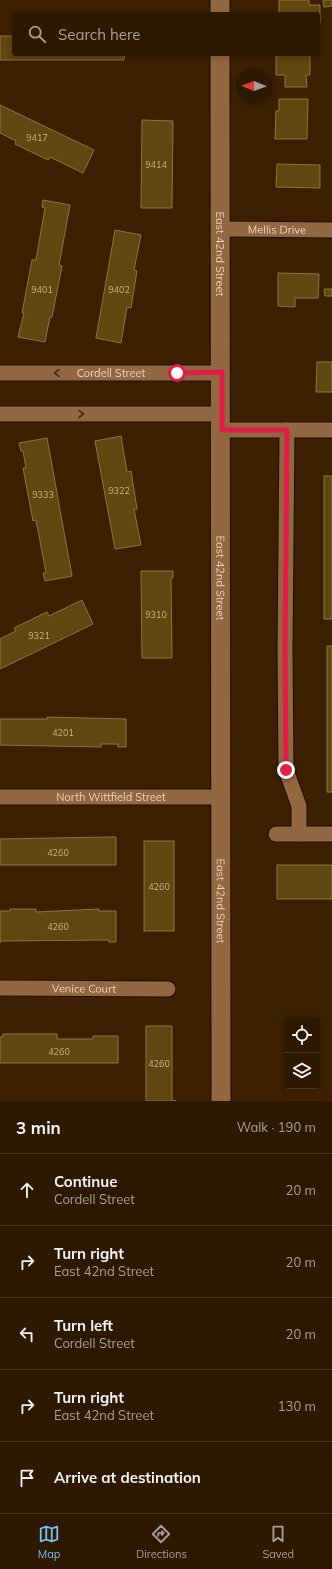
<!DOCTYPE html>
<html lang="en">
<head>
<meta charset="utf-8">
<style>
  body { margin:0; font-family:Mulish,sans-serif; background:#35210b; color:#f1f3f6 }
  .controls { position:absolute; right:12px; bottom:12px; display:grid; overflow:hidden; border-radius:4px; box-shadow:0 2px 6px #0003 }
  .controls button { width:36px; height:36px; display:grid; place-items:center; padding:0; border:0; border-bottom:1px solid #483723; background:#2d1801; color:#f1f3f6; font:20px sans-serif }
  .compass { position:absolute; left:236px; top:68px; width:36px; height:36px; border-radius:50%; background:#2d1801; box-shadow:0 2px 6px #0003; rotate:271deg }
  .stop { position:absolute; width:12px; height:12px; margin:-9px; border:3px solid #e11d48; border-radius:50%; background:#fff }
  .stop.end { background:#e11d48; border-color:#fff; box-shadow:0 1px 4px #0008 }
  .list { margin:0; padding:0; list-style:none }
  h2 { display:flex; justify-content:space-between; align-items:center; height:52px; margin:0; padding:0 16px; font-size:17px }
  h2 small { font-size:13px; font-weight:400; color:#a7a099 }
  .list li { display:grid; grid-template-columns:26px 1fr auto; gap:12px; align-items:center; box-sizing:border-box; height:72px; padding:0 16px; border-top:1px solid #483723 }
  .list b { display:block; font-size:15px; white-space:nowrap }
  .list p { margin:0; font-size:13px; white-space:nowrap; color:#a7a099 }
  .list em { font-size:13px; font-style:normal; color:#a7a099 }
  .icon { flex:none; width:22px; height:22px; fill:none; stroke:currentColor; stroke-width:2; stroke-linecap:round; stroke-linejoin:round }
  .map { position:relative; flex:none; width:332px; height:1101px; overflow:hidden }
  .search { position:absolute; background:#2d1801; box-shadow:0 2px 6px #0003; left:12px; right:12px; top:12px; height:44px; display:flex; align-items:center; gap:10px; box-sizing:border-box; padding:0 14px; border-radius:4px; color:#a7a099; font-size:15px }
  .sheet { height:412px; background:#2d1801 }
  nav { display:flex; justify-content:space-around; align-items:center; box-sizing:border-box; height:56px; border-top:1px solid #483723; background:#2d1801; font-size:11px; color:#a7a099 }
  nav a { display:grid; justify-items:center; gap:2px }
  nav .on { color:#77bff7 }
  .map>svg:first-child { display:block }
  .building { fill:#604710; stroke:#8e7440 }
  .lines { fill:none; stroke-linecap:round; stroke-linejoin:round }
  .minor-casing { stroke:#1e0b00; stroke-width:17 }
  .tertiary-casing { stroke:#1e0b00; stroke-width:21 }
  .minor { stroke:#936841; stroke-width:15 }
  .tertiary { stroke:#936841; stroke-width:19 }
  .oneway { stroke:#462c17 }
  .route { stroke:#e11d48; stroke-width:5 }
  .labels { text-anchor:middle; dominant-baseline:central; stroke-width:3.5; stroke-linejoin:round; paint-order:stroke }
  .number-label { font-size:9px; fill:#c9b193 }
  .street-label { font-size:11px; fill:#ecd4bf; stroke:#1c0c00 }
</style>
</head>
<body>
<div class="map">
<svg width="332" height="1101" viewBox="0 0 332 1101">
  <rect width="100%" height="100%" fill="#3c2001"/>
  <!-- building -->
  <g class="building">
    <path d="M279,0H309V5H320V23H318V14H279Z"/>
    <path d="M323,0H332V6L324,7Z"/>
    <path d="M0,36H14V54H125L124,60H0Z"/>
    <path d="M276,54H310V75H306L307,87H285V75H276Z"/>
    <path d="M279,99H308L307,139H275L276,111H279Z"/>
    <path d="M0,105L94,150L83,173L50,157L48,160L15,144L16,141L0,133Z"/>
    <path d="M142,120L173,121L172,208H141Z"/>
    <path d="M277,164L320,165V188L276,187Z"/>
    <path d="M43,200L70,205L59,265L62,266L52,317H50L45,342L18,337L24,313H22L32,260H36L45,208L42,207Z"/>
    <path d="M115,230L141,235L134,270L137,271L131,308L127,307L121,343L96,338Z"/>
    <path d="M278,273L319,274L318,298H295V307L278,306Z"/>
    <path d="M324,289H332V296H325Z"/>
    <path d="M317,362H332V392H316Z"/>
    <path d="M121,436L127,472L131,471L137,509H134L141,545L115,549L95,441Z"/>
    <path d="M47,438L72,576L45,581L43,573H46L36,520L33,521L23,468H26L23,451H21L19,443Z"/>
    <rect x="324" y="476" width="8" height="143"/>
    <path d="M141,571H173V578H171L172,658H142Z"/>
    <path d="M82,600L93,624L0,669V639L16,631L14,628L47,612L49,616Z"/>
    <rect x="327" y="646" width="5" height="146"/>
    <path d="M47,717L126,719V747H118V744H101V747L0,745V719H48Z"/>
    <path d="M108,837H116V865H0V839Z"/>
    <rect x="144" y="841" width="30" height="90"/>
    <rect x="277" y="865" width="55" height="34"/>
    <path d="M10,909H36V912L99,909V911H116V942H109V940L0,941V943V911H10Z"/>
    <path d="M146,1026H172V1100L176,1101H146Z"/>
    <path d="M3,1034H57V1039H93V1036H118V1063H0V1037H3Z"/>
  </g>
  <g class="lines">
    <defs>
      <g id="minor">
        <path id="s1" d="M221,229L332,230"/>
        <path id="s2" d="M0,373H222"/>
        <path d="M0,414H222"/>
        <path d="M222,430H332"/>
        <path d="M287,430L285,649L286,770L299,806V834"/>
        <path id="s3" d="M0,797H221"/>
        <path d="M276,834H332"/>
        <path id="s4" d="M0,988L168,989"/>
      </g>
      <g id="tertiary">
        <path d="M220,0V14"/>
        <path id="s5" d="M220,54L221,1101"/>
      </g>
    </defs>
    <!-- minor casing -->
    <use href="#minor" class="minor-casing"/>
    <!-- tertiary casing -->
    <use href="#tertiary" class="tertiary-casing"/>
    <!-- minor -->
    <use href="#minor" class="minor"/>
    <!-- tertiary -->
    <use href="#tertiary" class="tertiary"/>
  </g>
  <!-- one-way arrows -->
  <defs><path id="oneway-chevron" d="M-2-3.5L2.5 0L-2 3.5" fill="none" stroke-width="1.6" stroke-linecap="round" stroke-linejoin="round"/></defs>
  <g class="oneway">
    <use href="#oneway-chevron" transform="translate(57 373) rotate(180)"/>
    <use href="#oneway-chevron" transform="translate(81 414)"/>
  </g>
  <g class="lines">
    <!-- route -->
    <path class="route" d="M177,373L222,372V430H287L285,649L286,770"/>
  </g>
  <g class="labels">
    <!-- number labels -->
    <g class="number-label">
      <text x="37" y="137">9417</text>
      <text x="156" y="164">9414</text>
      <text x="42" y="289">9401</text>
      <text x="119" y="289">9402</text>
      <text x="119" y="490">9322</text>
      <text x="43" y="494">9333</text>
      <text x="156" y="614">9310</text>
      <text x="39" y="635">9321</text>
      <text x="63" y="732">4201</text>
      <text x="58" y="852">4260</text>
      <text x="159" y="886">4260</text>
      <text x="58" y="926">4260</text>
      <text x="59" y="1051">4260</text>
      <text x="159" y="1063">4260</text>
    </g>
    <!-- street labels -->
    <g class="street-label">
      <text stroke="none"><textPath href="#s1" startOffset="56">Mellis Drive</textPath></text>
      <text stroke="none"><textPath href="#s5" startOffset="200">East 42nd Street</textPath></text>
      <text stroke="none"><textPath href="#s2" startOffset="111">Cordell Street</textPath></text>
      <text stroke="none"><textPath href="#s5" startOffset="524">East 42nd Street</textPath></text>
      <text stroke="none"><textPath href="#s3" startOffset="111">North Wittfield Street</textPath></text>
      <text stroke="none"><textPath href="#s5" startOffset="847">East 42nd Street</textPath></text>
      <text stroke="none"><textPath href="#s4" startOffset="84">Venice Court</textPath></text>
    </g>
  </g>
</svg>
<div class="controls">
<button><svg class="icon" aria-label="locate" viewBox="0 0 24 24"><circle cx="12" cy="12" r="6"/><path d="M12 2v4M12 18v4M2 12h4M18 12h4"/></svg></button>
<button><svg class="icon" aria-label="layers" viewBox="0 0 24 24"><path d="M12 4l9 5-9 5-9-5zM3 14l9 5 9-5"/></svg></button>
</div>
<svg class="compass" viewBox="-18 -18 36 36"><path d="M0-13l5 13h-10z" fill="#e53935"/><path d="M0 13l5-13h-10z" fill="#a7a099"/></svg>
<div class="stop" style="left:177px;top:373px"></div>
<div class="stop end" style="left:286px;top:770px"></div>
<div class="search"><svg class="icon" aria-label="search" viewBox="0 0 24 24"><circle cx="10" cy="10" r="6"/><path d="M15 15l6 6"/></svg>Search here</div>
</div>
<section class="sheet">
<h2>3 min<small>Walk · 190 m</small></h2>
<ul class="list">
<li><svg class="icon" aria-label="ahead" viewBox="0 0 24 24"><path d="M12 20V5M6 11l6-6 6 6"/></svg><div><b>Continue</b><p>Cordell Street</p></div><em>20 m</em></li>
<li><svg class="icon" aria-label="right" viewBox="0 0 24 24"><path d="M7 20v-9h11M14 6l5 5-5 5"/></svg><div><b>Turn right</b><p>East 42nd Street</p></div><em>20 m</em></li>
<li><svg class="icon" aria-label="left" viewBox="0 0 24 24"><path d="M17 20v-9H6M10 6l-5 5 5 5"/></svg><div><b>Turn left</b><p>Cordell Street</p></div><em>20 m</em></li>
<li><svg class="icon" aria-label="right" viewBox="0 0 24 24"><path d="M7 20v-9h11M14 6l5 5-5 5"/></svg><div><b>Turn right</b><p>East 42nd Street</p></div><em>130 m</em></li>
<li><svg class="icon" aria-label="arrive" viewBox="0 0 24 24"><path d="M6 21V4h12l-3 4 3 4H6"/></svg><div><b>Arrive at destination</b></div></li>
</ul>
</section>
<nav>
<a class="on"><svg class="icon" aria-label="map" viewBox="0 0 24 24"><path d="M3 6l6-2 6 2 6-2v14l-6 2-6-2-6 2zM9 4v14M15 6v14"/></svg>Map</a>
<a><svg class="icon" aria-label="directions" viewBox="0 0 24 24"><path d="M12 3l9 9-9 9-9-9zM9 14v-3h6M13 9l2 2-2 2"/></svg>Directions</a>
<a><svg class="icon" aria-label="saved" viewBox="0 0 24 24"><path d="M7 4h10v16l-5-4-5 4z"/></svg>Saved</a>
</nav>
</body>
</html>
